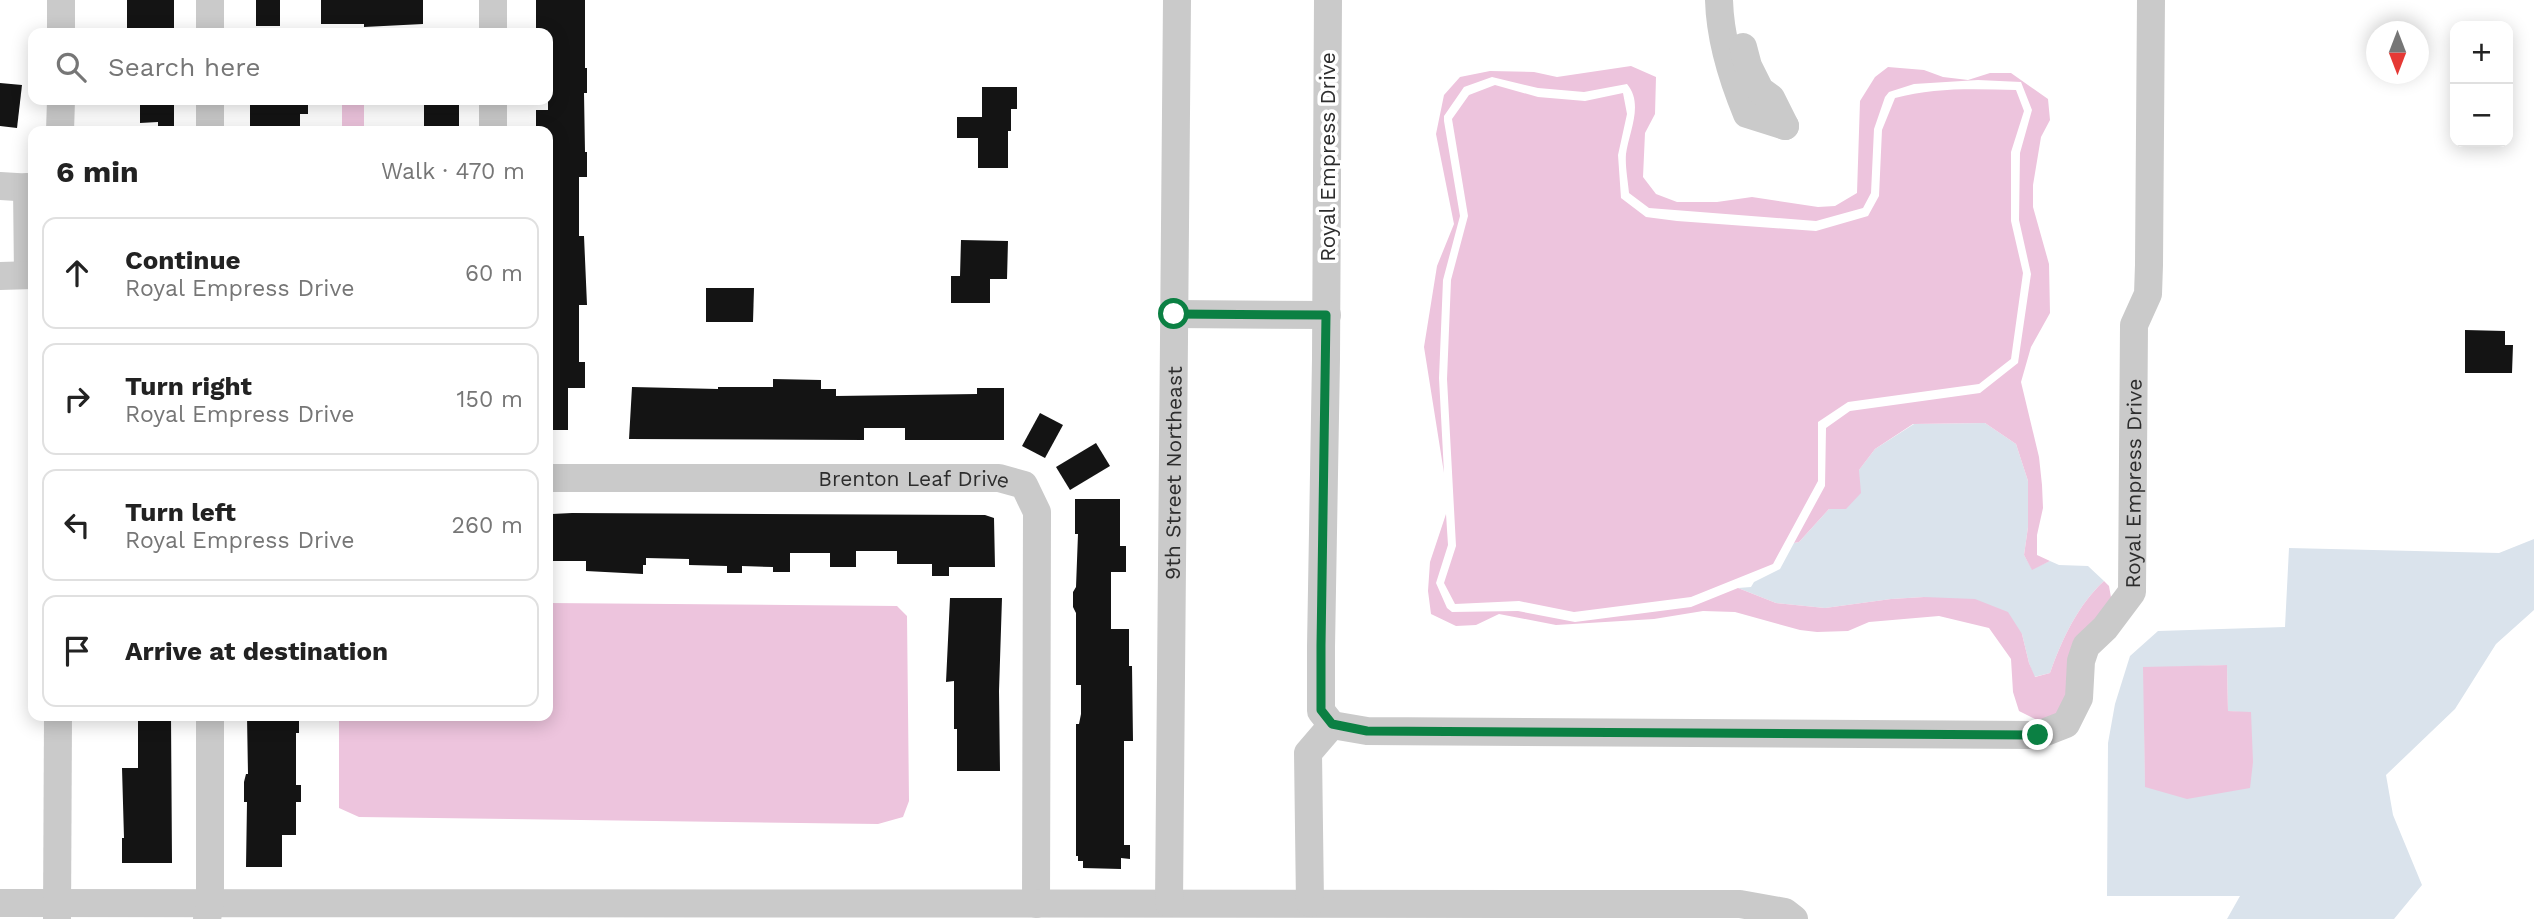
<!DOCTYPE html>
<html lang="en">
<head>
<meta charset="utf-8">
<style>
  body { margin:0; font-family:"Work Sans",sans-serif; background:#f6f6f6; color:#222 }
  .controls { position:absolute; right:21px; top:21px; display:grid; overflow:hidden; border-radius:14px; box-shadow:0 4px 18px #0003 }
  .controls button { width:63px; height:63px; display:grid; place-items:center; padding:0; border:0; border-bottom:2px solid #e0e0e0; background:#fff; color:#222; font:35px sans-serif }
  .compass { position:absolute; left:2366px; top:21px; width:63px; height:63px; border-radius:50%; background:#fff; box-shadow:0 4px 18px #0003; rotate:180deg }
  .stop { position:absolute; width:21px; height:21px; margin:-16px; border:5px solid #0b8043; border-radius:50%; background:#fff }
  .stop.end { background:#0b8043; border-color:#fff; box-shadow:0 2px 7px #0008 }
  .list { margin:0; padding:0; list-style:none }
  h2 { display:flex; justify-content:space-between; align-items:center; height:91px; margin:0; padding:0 28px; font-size:30px }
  h2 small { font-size:23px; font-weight:400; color:#767676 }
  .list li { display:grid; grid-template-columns:46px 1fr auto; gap:21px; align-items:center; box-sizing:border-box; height:112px; margin:0 14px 14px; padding:0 14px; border:2px solid #e0e0e0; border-radius:14px }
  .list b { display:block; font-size:26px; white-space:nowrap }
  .list p { margin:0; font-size:23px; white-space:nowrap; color:#767676 }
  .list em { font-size:23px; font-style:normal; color:#767676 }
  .icon { flex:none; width:38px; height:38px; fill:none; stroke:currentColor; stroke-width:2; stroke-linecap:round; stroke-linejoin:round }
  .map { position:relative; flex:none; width:2534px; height:919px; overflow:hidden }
  .search { position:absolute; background:#fff; box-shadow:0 4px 18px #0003; left:28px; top:28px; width:525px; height:77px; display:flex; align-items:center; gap:18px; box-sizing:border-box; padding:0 24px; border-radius:14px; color:#767676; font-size:26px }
  .panel { position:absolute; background:#fff; box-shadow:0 4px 18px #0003; left:28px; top:126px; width:525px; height:595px; border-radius:14px }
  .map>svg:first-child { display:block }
  .green { fill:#dae3ec; fill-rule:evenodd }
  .water { fill:#edc4dd }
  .building { fill:#141414 }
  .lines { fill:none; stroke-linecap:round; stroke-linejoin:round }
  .minor { stroke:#cacaca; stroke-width:28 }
  .route { stroke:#0b8043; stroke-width:9 }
  .labels { text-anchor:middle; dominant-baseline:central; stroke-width:7; stroke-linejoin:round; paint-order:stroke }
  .street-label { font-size:21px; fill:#2d2d2d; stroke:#fff }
</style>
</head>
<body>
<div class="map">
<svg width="2534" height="919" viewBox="0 0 2534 919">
  <rect width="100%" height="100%" fill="#fff"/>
  <!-- green -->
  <g class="green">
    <path d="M1985,423L2016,444L2028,481V527L2024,555L2032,569L2050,561L2059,565L2088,566L2104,581C2078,605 2062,639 2050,673L2034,677L2029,663L2022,634L1924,597L1891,599L1825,608L1776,603L1738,588L1751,587L1754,582L1780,569L1794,543L1799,542L1829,509L1875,449L1914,424Z"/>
    <path d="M2534,539V610L2496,644L2455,709L2386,775L2393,815L2422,885L2394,919H2227L2240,896H2107L2108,743L2115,704L2130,656L2158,631L2285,627L2289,548L2499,553ZM2227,665L2228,711L2251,713L2145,787L2144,668Z"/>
  </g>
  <!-- water -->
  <g class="water">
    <path d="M1631,66L1656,77L1655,114L1645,133L1643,177L1656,194L1677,202H1717L1752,197L1818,207L1835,206L1857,193L1860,101L1875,77L1888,67L1924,70L1943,77L1968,80L1990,73H2011L2048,99L2050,120L2041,137L2033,185V207L2049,264L2050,313L2031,347L2021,382L2039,457L2042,485L2043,508L2037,535V555L2050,561L2032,570L2024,555L2028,527V481L2016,444L1985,423L1913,424L1875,449L1859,470L1861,493L1846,509H1829L1799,542L1794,543L1825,486L1826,428L1850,411L1980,393L2018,363L2031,274L2019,220L2020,153L2032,110L2021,82L1978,80L1914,84L1889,92L1885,97L1874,129L1871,193L1863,208L1816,221L1649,208L1629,193C1628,181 1625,166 1626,154C1629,132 1644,104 1627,84L1584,92L1538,88L1492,77L1464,87L1444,116V121L1460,216L1443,280L1439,378L1444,473L1424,347L1437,266L1454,224L1436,134L1444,95L1460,77L1490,71L1534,72L1557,77Z"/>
    <path d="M1495,85L1538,97L1585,101L1623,93L1627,114L1618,155L1621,198L1646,217L1677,221L1816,231L1868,216L1879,196L1882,130L1895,98C1934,87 1976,89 2016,90L2024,111L2011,152V221L2023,273L2011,359L1979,384L1848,402L1818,422V481L1773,564L1691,597L1574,612L1519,601L1455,604L1444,583L1456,546L1447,379L1451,280L1468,216L1452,119L1469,95Z"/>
    <rect x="342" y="100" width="22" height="31"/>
    <path d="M1446,514L1448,545L1436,583L1447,608L1452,612L1518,611L1575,622L1691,607L1738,588L1776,603L1825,608L1891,599L1924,597L1975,599L2008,612L2022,634L2029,663L2035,677L2050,673C2062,639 2078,605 2104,581L2109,586L2112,603L2059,715L2039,721L2019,711L2013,692L2011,659L1989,628L1939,616L1869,622L1848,631L1817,632L1800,630L1735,612L1703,611L1654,619L1556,625L1499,614L1476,625L1456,626L1431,614L1428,591L1430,562Z"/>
    <path d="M548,603L897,606L907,616L909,801L903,817L878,824L359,817L339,808V716H548Z"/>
    <path d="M2227,665L2228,711L2251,712L2253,762L2250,788L2187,799L2145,787L2143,667Z"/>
  </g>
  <!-- building -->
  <g class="building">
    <rect x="127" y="0" width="47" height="33"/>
    <rect x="256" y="0" width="24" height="26"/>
    <path d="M321,0H423V24L364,27V24H321Z"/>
    <path d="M536,0H585V68H587V93H584L585,152H587V177H579V236H584L587,305H579V362H585V388H568V430H548V131H536V110H548V33H536Z"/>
    <path d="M0,83L22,85L17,128L0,126Z"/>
    <path d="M982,87H1017V109H1011V131H1008V168H978V138H957V117H982Z"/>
    <path d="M140,100H174V131H158V122L140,123Z"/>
    <path d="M250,100H308V114H300V131H250Z"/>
    <rect x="424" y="100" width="35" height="31"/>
    <path d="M961,240L1008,241L1007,279H990V303H951V276H960Z"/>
    <path d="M706,288H754L753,322H706Z"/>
    <path d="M2465,330L2505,331V345H2513L2512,373H2465Z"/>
    <path d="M773,379L821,380V389H836V396L977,394V388H1004V440H905V428H864V440L629,439L632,387L718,389V387H773Z"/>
    <path d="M1040,413L1063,425L1045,458L1022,446Z"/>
    <path d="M1096,443L1110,466L1070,490L1056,467Z"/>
    <path d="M1075,499H1120V546H1126V572H1111V629H1129V666H1132L1133,741H1124V845H1130V859L1121,858V869L1083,868V861H1078V856H1076V724H1079L1081,714V685H1076V613L1073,607V592L1076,587L1078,534H1075Z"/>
    <path d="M572,513L985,515L994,518L995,567H949V576H932V564H897V551H856V567H830V553H790V572H773V567L742,566V573H727V566L689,565V559L646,558V565H643V574L586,571V561H553L552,514Z"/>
    <path d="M950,598H1002L999,691L1000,771H957V729H954V681L946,682Z"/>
    <path d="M138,716H171L172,863H122V838H124L122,768H138Z"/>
    <path d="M247,716H299V733H296V785H301V802H296V835H282V867H246L247,802H244V782L246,774H248Z"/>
  </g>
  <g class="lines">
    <!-- minor -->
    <g class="minor">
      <path d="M493,0V33"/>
      <path id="s1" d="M1328,0L1326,359L1321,647V711L1332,725L1367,731L2038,735L2066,724L2079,698L2081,661L2086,646L2105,628L2132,592L2134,325L2148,294L2149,265L2151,0"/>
      <path d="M1719,0C1720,38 1732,78 1747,114L1785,126"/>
      <path d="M61,33V0"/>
      <path d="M210,33V0"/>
      <path d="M1743,47L1748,66L1760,90L1771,98L1785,126"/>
      <path d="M493,100V131"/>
      <path d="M60,131L61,100"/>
      <path d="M210,131V100"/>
      <path d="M0,186L33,188"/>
      <path d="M27,187L28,275"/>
      <path d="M0,276L33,275"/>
      <path d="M1174,314L1327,315"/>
      <path id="s2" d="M548,478H999L1024,485L1037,512L1036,904"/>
      <path d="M0,903L1740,904L1785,912L1794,919"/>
      <path id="s3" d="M1169,903L1177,0"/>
      <path d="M1310,903L1308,753L1332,725"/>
      <path d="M57,919L58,716"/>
      <path d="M207,919L210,903V716"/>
    </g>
  </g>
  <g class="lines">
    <!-- route -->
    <path class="route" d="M1174,314L1326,315L1321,646V710L1332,724L1367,731L2038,735"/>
  </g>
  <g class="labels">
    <!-- street labels -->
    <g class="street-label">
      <text transform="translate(1327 157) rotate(-90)">Royal Empress Drive</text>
      <text stroke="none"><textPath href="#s3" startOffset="430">9th Street Northeast</textPath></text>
      <text stroke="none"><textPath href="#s2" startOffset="366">Brenton Leaf Drive</textPath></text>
      <text stroke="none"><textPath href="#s1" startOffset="1727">Royal Empress Drive</textPath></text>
    </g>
  </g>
</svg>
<div class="controls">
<button>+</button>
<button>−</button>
</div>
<svg class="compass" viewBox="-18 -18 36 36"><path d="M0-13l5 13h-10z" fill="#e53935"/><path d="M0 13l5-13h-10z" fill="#767676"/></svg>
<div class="stop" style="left:1174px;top:314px"></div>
<div class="stop end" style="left:2038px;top:735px"></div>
<div class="search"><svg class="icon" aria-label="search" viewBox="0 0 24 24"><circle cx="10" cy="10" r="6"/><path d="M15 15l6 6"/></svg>Search here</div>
<section class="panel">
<h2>6 min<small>Walk · 470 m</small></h2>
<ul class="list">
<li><svg class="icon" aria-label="ahead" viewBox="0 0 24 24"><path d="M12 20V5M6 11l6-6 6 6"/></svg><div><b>Continue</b><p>Royal Empress Drive</p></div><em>60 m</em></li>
<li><svg class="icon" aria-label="right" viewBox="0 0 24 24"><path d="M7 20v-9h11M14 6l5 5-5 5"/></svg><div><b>Turn right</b><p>Royal Empress Drive</p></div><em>150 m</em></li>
<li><svg class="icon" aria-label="left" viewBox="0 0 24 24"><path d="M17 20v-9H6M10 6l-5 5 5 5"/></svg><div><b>Turn left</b><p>Royal Empress Drive</p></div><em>260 m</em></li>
<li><svg class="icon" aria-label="arrive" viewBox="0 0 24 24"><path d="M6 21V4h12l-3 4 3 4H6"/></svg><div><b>Arrive at destination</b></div></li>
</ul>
</section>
</div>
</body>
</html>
